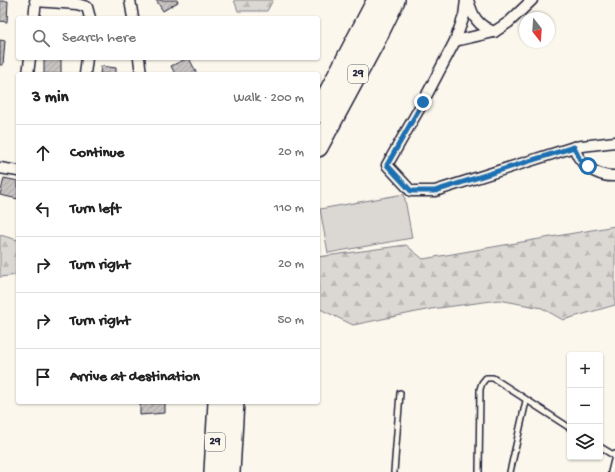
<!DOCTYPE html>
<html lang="en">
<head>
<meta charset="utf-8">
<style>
  body { margin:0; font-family:"Gochi Hand",sans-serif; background:#f6f6f6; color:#222 }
  .controls { position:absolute; right:12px; bottom:12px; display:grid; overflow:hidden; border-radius:4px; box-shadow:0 1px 3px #0004 }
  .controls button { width:36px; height:36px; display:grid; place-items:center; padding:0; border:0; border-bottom:1px solid #e0e0e0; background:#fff; color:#222; font:20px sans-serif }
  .compass { position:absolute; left:519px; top:12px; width:36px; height:36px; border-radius:50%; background:#fff; box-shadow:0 1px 3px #0004; rotate:163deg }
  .stop { position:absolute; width:12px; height:12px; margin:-9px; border:3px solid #1f6fb2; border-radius:50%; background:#fff }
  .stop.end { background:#1f6fb2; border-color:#fff; box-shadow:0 1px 4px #0008 }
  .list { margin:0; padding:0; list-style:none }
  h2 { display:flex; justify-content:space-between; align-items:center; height:52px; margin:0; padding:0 16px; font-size:17px }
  h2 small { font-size:13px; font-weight:400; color:#767676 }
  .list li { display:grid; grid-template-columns:26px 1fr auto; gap:12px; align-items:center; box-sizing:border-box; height:56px; padding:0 16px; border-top:1px solid #e0e0e0 }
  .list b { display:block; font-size:15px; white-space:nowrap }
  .list em { font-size:13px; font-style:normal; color:#767676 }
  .icon { flex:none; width:22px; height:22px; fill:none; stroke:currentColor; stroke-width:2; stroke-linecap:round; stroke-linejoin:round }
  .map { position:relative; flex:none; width:615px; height:472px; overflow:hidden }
  .search { position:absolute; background:#fff; box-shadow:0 1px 3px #0004; left:16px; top:16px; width:304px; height:44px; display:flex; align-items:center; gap:10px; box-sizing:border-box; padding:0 14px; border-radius:4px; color:#767676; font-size:15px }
  .panel { position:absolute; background:#fff; box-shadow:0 1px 3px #0004; left:16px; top:72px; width:304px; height:332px; border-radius:4px }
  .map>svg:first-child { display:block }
  .forest { fill:url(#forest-firs); stroke:#7e7d87 }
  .park { fill:#dbd8d3; stroke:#7e7d87 }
  .building { fill:url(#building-hatch); stroke:#22223b }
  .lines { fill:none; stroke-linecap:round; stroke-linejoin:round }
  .lane-casing { stroke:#22223b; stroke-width:8 }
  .street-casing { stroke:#22223b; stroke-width:13 }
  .highway-casing { stroke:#22223b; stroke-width:22 }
  .lane { stroke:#fbf7ec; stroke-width:5 }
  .street { stroke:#fbf7ec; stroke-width:10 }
  .highway { stroke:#fbf7ec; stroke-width:19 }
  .route { stroke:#1f6fb2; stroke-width:5 }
  .labels { text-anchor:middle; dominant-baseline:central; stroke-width:3; stroke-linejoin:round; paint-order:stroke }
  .shield { fill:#fbf7ec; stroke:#636270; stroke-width:1 }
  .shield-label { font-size:11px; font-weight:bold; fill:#22223b }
</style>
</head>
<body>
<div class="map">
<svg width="615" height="472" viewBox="0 0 615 472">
  <defs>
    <pattern id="forest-firs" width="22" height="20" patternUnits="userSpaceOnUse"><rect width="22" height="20" fill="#dbd8d3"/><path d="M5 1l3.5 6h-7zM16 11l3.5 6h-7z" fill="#bcb9b6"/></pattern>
    <pattern id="building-hatch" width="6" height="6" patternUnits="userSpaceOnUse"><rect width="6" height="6" fill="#c6c2c0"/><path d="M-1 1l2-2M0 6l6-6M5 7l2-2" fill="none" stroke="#aaa6a6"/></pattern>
  </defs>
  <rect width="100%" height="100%" fill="#fbf7ec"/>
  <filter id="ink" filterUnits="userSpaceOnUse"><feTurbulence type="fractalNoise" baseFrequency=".025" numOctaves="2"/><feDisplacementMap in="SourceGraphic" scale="8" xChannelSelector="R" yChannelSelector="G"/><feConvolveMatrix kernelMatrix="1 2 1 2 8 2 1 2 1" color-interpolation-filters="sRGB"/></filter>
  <g filter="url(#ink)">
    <!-- forest -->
    <g class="forest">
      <path d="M234,0H273L267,11H238Z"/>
      <path d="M615,226V305L563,320L542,308L499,300L431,309L353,325L318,308V257L406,245L423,259Z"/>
      <path d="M0,235L18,240V275L0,277Z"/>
    </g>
    <!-- park -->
    <path class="park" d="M404,194L412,238L328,253L320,209Z"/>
    <!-- building -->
    <g class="building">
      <path d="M156,0H177L178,2L163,11Z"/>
      <path d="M0,1H8L7,22L0,21Z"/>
      <path d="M0,40L5,41L3,65H0Z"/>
      <rect x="44" y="58" width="17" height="16"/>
      <path d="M188,58H189L197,74H175L171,66Z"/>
      <path d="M101,66L116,68V74H100Z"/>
      <path d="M4,178L18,181V199L0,195Z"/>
      <path d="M165,403V413L140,415V404Z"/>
    </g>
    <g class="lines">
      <defs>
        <g id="lane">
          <path d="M600,447L615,456V454"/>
          <path d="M394,472L400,393"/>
          <path d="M479,472L480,389L482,383L486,378H493L570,428"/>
          <path d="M510,472L526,401"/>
          <path d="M611,472L615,456"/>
        </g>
        <g id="street">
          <path d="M130,0L133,18"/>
          <path d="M466,0L464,16L455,41L423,102L387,165L411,191H435L574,147L615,142"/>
          <path d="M468,0C473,17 477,25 494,32"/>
          <path d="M35,1L77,4L87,7L90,18"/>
          <path d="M34,18L36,0"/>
          <path d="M455,41L494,32L509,22L532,0"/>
          <path d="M139,58L141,74"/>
          <path d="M28,74L30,58"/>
          <path d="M85,74L87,58"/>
          <path d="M574,147C576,151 577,156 580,159C587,170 603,177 615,176"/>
          <path d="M0,168L18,171"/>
        </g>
        <g id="highway">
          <path d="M318,113L377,0"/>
          <path d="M318,147L375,41L395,0"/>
          <path d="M214,472L218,402"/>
          <path d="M230,472L234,402"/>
        </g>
      </defs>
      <!-- lane casing -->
      <use href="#lane" class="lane-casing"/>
      <!-- street casing -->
      <use href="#street" class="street-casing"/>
      <!-- highway casing -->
      <use href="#highway" class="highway-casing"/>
      <!-- lane -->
      <use href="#lane" class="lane"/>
      <!-- street -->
      <use href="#street" class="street"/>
      <!-- highway -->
      <use href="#highway" class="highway"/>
    </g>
  </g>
  <g class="lines" filter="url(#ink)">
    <!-- route -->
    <path class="route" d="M423,102L387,165L411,191H435L574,147L580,160L588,166"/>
  </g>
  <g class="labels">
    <!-- shield labels -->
    <g class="shield">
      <rect x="348" y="65" width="20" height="18" rx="3"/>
      <rect x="205" y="433" width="20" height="18" rx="3"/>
    </g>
    <g class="shield-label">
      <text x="358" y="74">29</text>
      <text x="215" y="442">29</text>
    </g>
  </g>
</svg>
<div class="controls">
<button>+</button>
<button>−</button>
<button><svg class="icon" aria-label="layers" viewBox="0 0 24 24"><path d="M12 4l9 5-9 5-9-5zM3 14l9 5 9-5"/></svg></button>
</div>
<svg class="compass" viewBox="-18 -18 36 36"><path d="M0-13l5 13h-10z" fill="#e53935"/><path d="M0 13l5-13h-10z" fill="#767676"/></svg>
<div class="stop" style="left:588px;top:166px"></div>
<div class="stop end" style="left:423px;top:102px"></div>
<div class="search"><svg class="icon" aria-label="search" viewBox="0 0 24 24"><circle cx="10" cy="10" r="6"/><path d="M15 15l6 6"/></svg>Search here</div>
<section class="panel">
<h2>3 min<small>Walk · 200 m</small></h2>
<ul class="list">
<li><svg class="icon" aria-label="ahead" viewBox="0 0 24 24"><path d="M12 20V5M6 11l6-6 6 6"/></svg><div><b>Continue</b></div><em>20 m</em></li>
<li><svg class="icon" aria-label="left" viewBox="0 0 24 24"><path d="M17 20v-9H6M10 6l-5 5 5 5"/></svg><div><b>Turn left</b></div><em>110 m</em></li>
<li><svg class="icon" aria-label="right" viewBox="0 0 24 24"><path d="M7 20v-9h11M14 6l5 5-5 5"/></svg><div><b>Turn right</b></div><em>20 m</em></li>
<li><svg class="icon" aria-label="right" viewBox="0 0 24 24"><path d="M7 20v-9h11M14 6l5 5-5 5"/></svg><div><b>Turn right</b></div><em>50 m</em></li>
<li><svg class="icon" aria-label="arrive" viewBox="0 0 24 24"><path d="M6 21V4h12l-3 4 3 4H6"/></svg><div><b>Arrive at destination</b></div></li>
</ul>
</section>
</div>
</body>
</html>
